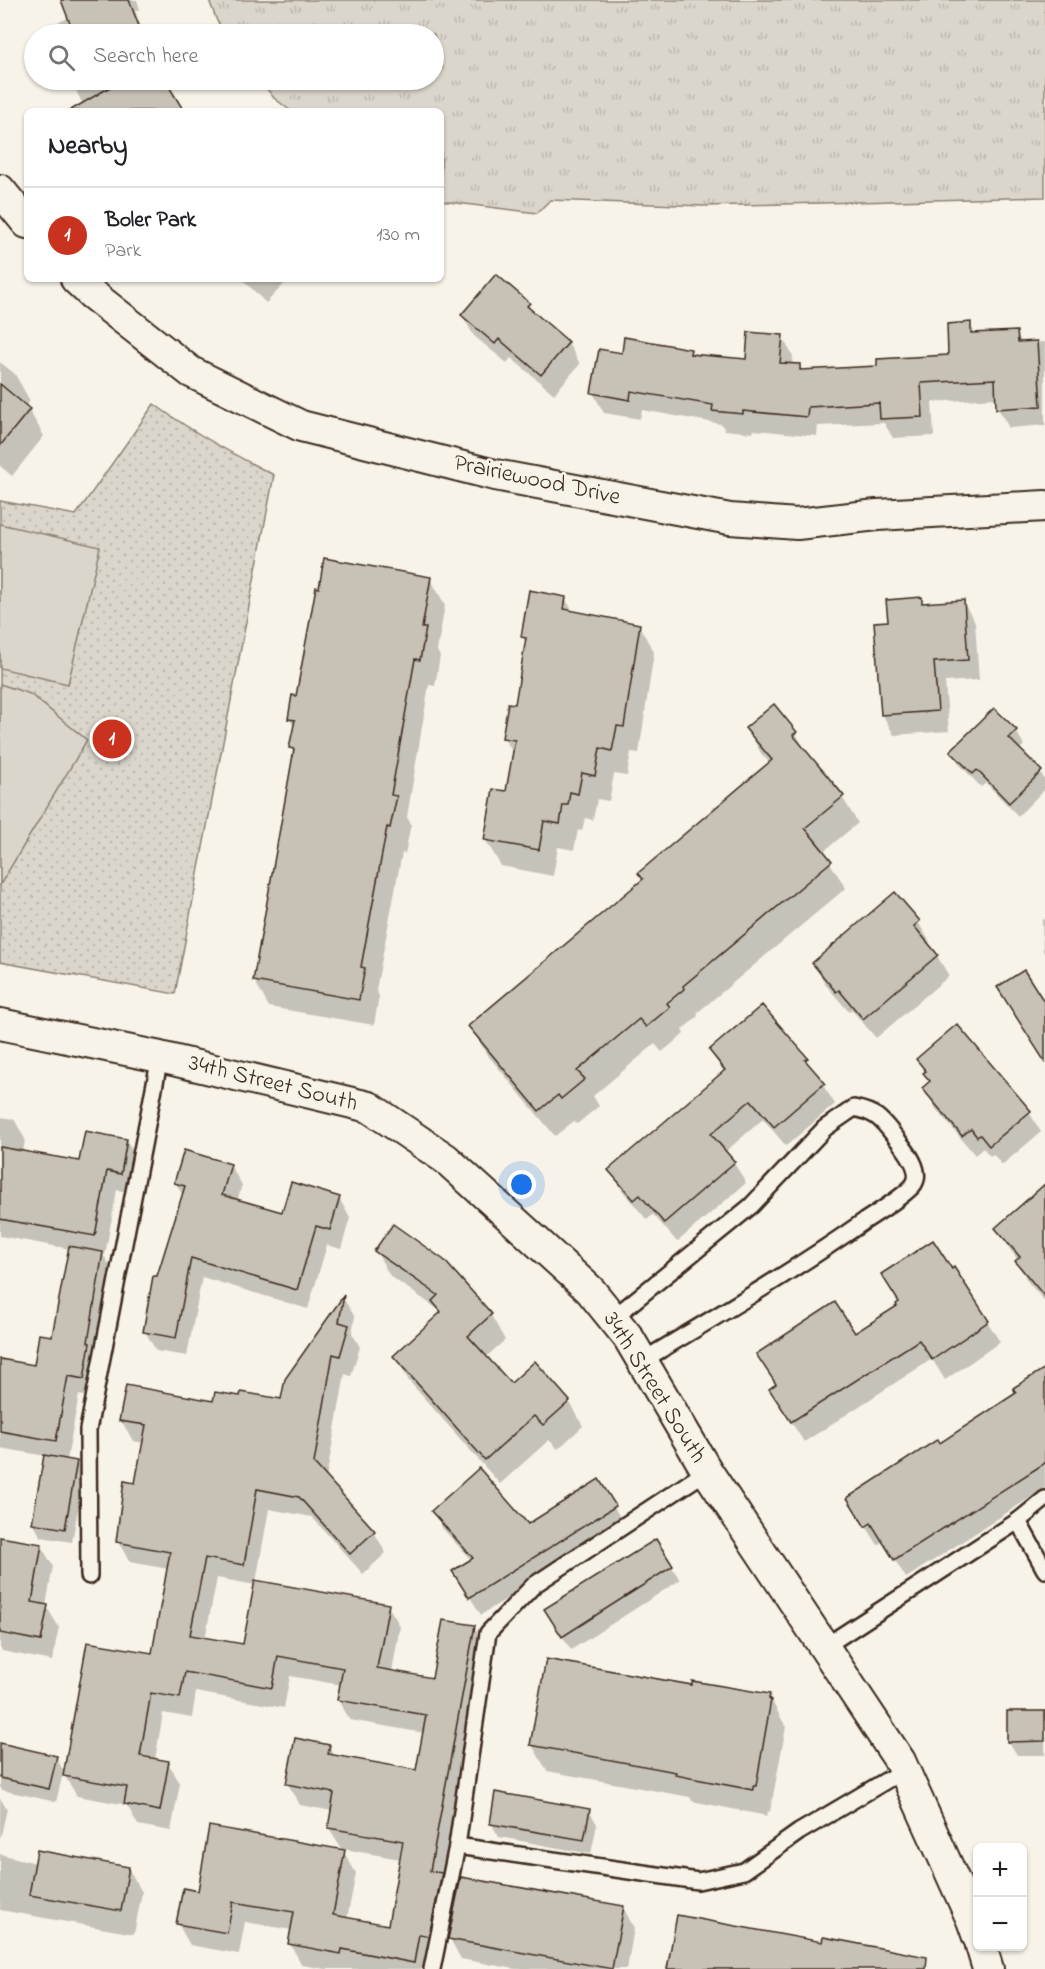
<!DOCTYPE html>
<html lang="en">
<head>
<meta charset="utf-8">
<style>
  body { margin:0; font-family:"Indie Flower",sans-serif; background:#f6f6f6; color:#202124 }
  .controls { position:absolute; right:18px; bottom:18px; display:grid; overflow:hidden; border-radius:9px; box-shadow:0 2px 4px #0004 }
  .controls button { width:54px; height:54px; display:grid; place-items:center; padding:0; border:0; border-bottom:2px solid #e0e0e0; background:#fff; color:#202124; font:30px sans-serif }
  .you { position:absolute; left:522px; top:1185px; width:21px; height:21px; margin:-15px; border:4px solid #fff; border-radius:50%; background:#1a73e8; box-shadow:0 0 0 9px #1a73e833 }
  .badge { display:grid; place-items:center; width:39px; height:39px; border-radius:50%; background:#c8321e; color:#fff; font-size:20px; font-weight:700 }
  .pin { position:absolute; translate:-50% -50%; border:3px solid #fff; box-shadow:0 2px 6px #0006 }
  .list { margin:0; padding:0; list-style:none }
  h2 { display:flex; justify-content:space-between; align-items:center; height:78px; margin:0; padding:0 24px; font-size:26px }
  h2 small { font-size:20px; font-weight:400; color:#757577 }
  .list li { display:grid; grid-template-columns:39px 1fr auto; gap:18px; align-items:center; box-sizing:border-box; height:96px; padding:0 24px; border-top:2px solid #e0e0e0 }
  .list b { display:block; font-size:22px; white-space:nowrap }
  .list p { margin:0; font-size:20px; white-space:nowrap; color:#757577 }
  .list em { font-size:20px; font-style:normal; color:#757577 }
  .icon { flex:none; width:33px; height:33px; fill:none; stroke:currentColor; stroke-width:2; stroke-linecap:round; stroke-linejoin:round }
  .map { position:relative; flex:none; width:1045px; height:1969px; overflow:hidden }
  .search { position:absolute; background:#fff; box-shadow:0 2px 4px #0004; left:24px; top:24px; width:420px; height:66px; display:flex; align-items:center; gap:15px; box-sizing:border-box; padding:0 21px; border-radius:33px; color:#757577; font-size:22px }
  .panel { position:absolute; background:#fff; box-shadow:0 2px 4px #0004; left:24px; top:108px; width:420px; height:174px; border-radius:9px }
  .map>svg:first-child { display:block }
  .grass { fill:url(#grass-tufts); stroke:#8b8074; stroke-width:1.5 }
  .park { fill:url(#park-dots); stroke:#8b8074; stroke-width:1.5 }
  .garden { fill:#dbd6cb; stroke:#8b8074; stroke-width:1.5 }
  .shadow { fill:#0003; fill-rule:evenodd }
  .building { fill:#c8c1b6; stroke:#3b2a1e; stroke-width:1.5 }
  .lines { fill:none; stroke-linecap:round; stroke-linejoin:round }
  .lane-casing { stroke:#3b2a1e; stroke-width:20 }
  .street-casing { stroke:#3b2a1e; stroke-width:34 }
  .lane { stroke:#f7f3e8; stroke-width:15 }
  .street { stroke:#f7f3e8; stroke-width:30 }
  .labels { text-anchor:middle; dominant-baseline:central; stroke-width:5; stroke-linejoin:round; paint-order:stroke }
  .street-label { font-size:24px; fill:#3b2a1e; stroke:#f7f3e8 }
</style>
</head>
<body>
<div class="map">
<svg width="1045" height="1969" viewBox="0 0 1045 1969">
  <defs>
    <pattern id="grass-tufts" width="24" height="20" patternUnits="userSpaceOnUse" patternTransform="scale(1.5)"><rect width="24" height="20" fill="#dbd6cb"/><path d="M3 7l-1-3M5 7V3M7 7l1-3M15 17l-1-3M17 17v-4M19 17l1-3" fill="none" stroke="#bdb8ae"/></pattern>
    <pattern id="park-dots" width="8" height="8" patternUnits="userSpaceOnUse" patternTransform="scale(1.5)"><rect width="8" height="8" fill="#dbd6cb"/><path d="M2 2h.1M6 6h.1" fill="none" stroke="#bdb8ae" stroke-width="1.8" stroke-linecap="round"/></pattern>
  </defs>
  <rect width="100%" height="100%" fill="#f7f3e8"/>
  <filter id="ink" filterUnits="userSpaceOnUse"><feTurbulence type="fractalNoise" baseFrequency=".0167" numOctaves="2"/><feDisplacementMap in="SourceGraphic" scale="12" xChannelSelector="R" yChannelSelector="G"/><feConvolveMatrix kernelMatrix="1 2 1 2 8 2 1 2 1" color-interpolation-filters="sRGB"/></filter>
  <g filter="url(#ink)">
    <!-- grass -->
    <path class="grass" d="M209,0H1045V197L704,206L550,200L537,213L441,201V111H291L274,98L260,80H434V34H227L217,21Z"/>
    <!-- park -->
    <path class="park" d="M154,404C192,432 232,454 274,475L175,994L0,962V501L76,515Z"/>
    <!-- garden -->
    <g class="garden">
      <path d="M0,524L100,547L68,684L0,668Z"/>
      <path d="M0,684L30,694L87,740L0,885Z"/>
    </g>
    <!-- shadow -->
    <g class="shadow">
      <path d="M76,0H137L140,9L135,11L144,34H53L50,25L69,18Z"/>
      <path d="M71,80H162L182,111H86Z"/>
      <path d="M242,279H289L266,303Z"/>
      <path d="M528,304L534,314L568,343L580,364L554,394L511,358L507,363L474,336L462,315Z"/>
      <path d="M970,324L976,335L1016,332L1022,343L1045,342V425L1009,428L998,408L997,398L932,402L934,436L893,438L884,423L818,426L817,436L754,430L753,433L725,430L721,424L642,410L640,419L604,413L593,393L623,355L690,350L693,355L747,361L782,337L793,356L792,365L800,366L803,372L879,367L950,356Z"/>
      <path d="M0,362L15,374L30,401L25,407L29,410L44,436L12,476L0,466Z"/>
      <path d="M430,578L445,605L437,651L440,656L435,686L429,685L407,817L411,824L405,854L402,853L376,990L379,996L374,1025L269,1007L254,980L295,755L291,748L295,728L289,718L298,698Z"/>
      <path d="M565,598L573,612L639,626L654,652L639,753L631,752L627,776L614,774L609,801L597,799L593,820L585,818L582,831L578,830L574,850L558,847L553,876L501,866L485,839L507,793L514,755L504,737L516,706L527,644L522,636Z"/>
      <path d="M921,599L924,605L963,602L975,622L979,680L945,682L949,731L894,735L882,714Z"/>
      <path d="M747,728L795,732L810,758L842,797L858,823L823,852L846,888L697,1013L698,1016L682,1030L684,1034L662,1052L655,1044L593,1096L599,1106L577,1124L574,1121L555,1136L486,1053L470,1026L644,881L640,873L770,763L762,755Z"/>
      <path d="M1016,731L1024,745L1019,750L1040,772L1045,780V789L1018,816L986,783L981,787L960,765L952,752Z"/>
      <path d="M1045,919V954L1043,951L1042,920Z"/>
      <path d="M918,922L930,942L928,945L937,956L949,976L876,1038L851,1009L849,1012L825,984L813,963Z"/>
      <path d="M711,1051L806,1059L835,1104L786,1146L763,1119L725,1152L734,1163L746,1183L677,1242L653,1214L647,1220L622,1190L610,1170L724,1073Z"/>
      <path d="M918,1060L1029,1112L1041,1132L1002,1165L993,1154L990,1156L983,1148L975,1155L936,1109L924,1089L931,1083Z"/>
      <path d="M0,1117L14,1119L25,1139L23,1153L80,1163L126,1140L137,1159L132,1193L117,1190L105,1255L103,1254L114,1273L94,1398L79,1395L67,1459L76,1462L84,1476L72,1542L41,1537L33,1523L46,1456L0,1448V1361L35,1367L53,1338L70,1249L0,1236Z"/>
      <path d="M230,1165L242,1185L237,1201L283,1214L339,1198L350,1218L341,1249L327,1245L308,1309L202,1277L187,1356L156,1351L145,1331L183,1196L176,1183Z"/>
      <path d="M1045,1186V1302L1028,1282L1017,1262L1018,1260L1009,1248L997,1228Z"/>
      <path d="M376,1251L443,1261L491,1315L505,1340L486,1357L510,1385L569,1402L583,1426L558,1449L549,1440L500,1484L409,1381L395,1356L441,1314L439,1310L390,1276Z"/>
      <path d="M954,1269L1000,1342L945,1380L932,1359L804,1442L783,1409L855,1335L899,1307L900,1303Z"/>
      <path d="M343,1298L355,1317L352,1333L360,1347L351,1376L345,1374L326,1479L374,1532L386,1553L363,1574L312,1517L269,1509L256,1582L388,1606L400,1626L392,1672L433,1680L474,1627L486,1647L427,1969H325L302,1965L290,1944L292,1930L245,1922L239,1954L190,1945L178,1924L199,1892L343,1852L329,1828L332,1811L300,1805L288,1784L329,1746L335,1757L417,1772L424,1733L350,1720L338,1700L341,1685L290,1676L284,1708L196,1692L192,1718L163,1713L155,1760L168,1763L180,1783L171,1831L138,1825L127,1805L77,1796L63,1773L56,1802L2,1790L0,1787V1751L56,1757L65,1774L153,1655L168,1569L130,1562L118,1542L136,1485L144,1443L133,1441L121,1420L214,1403L283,1401ZM217,1578L255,1585L245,1646L205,1639ZM342,1849L401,1859L389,1927L347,1919L356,1873Z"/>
      <path d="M1045,1370V1488L906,1578L883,1541L878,1545L860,1517L940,1445L1018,1394Z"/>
      <path d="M614,1507L624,1524L481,1615L465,1589L472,1561L443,1529L433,1511L527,1526Z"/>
      <path d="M0,1538L41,1546L53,1566L46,1606L59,1627L52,1661L2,1651L0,1648Z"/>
      <path d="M656,1541L680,1580L571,1650L554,1623Z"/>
      <path d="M693,1687L769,1696L786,1727L770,1812L768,1811L767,1816L692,1801L690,1797L547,1771L532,1745Z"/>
      <path d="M1045,1713V1755H1017L1009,1742Z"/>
      <path d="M0,1798L7,1809L0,1839Z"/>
      <path d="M589,1811L597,1824L591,1854L499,1837L491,1823Z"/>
      <path d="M0,1854L36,1863L128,1868L142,1892L134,1934L0,1910Z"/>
      <path d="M623,1907L634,1928L627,1969H515L461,1959L450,1939Z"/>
    </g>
    <!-- building -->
    <g class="building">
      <path d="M61,0H129L142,34H74Z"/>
      <path d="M122,80H159L160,82L165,80L184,111H69Z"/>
      <path d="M496,274L530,303L527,306L569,342L541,375L499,339L495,344L461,315Z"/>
      <path d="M971,322V333L1017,331L1018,342L1037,341L1041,406L996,409L995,379L921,383L923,417L880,419L879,403L808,407L807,417L743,411V414L712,411L713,405L631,391L630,400L591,393L599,349L622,353L624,337L691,349L690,354L746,359L748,332L783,335L780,363L800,364V370L877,366V359L948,355L947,324Z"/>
      <path d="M0,384L30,409L0,446Z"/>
      <path d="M324,558L431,577L422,628H426L420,660L415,659L391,795L397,796L390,828L387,827L361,967L365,968L359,1000L253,981L294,749L289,748L295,720L288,719L292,695L296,696L316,587L319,588Z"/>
      <path d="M529,590L566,597L564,609L640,624L624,727L617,726L612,751L600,748L595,776L582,773L578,794L570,792L568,805H563L560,824L544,821L539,850L484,840L493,789L506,791L515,740L502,738L508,703L515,704L526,638L521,637Z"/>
      <path d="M922,597V603L964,600L968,660L934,662L938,711L881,715L874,622L888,621L886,600Z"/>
      <path d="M774,704L797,732L793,735L844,796L805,828L832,861L683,986L684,989L667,1003L670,1007L646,1027L639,1019L577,1071L585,1079L561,1099L558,1095L539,1111L468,1026L643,879L638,873L772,760L745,728Z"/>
      <path d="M994,708L1017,730L1009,738L1042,771L1009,803L977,770L973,774L950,751Z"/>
      <path d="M895,892L920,921L914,926L938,955L863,1019L839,990L836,992L812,963Z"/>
      <path d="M1024,970L1045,1003V1062L997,987Z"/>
      <path d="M762,1005L808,1058L805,1060L825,1083L774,1127L751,1100L711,1134L735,1162L664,1223L640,1195L634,1200L608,1170L725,1070L709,1050Z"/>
      <path d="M957,1024L1031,1111L989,1146L980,1135L977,1137L971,1129L962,1136L922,1088L930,1081L923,1073L926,1071L916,1059Z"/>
      <path d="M85,1131L127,1139L121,1174L107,1171L95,1236L0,1219V1147L79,1161Z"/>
      <path d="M184,1150L231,1164L222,1195L282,1212L291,1182L340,1197L330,1230L316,1226L297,1290L191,1258L176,1338L143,1332L153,1276H157L185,1186L174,1183Z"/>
      <path d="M1045,1184V1297L1015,1261L1020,1257L995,1228Z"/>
      <path d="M393,1224L444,1260L492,1314L468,1336L511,1383L535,1361L570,1401L543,1425L534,1416L485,1460L393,1356L441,1312L432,1301L438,1295L374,1251Z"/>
      <path d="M933,1240L952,1269L954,1267L989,1321L932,1360L919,1340L791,1422L769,1389L776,1384L756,1354L835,1302L855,1333L897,1306L896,1304L899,1302L881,1274Z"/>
      <path d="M69,1246L103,1252L88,1342L90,1343L84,1379L68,1376L56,1441L0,1431V1359L34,1365L39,1334L52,1336Z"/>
      <path d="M344,1295L339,1322L349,1325L340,1356L333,1354L314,1463L375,1531L350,1554L299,1497L257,1489L244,1565L205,1558L190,1635L243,1644L255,1580L389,1604L377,1668L432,1678L443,1620L475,1625L430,1871L442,1873L429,1936L419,1934L414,1963L342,1949L341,1954L288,1944L294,1912L233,1902L227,1933L176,1924L183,1888L198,1891L209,1826L345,1850L333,1915L388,1925L403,1841L328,1828L334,1793L286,1784L295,1738L330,1745L328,1754L416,1770L426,1715L337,1700L343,1668L278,1656L272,1688L185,1672L180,1698L151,1693L140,1756L169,1761L160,1811L124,1804L127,1787L63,1776L87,1642L152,1653L170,1552L116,1542L124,1481L135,1483L146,1425L119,1421L126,1385L213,1401L215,1392L240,1396L241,1392L281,1399L285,1379Z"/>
      <path d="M1045,1368V1463L894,1560L871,1523L865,1527L847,1498L938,1439L940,1443L1016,1393L1013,1388Z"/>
      <path d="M44,1455L77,1461L65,1529L32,1523Z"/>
      <path d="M479,1468L528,1524L599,1479L616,1506L469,1598L452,1571L473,1558L431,1511Z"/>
      <path d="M0,1537L42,1544L32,1602L48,1605L41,1641L0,1633Z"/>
      <path d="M656,1539L673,1566L562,1637L544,1609Z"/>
      <path d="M546,1659L692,1685V1681L770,1694L769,1699L771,1700L756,1786H753V1790L675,1775L676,1772L530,1745Z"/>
      <path d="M1007,1711H1045V1741L1007,1742Z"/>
      <path d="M0,1743L57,1756L49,1789L0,1778Z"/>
      <path d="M495,1792L590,1809L584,1840L490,1824Z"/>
      <path d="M37,1850L129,1867L121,1911L29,1895Z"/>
      <path d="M461,1877L624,1906L612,1969L448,1939Z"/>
      <path d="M677,1915L822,1942L823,1937L927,1957L926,1969H667Z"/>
    </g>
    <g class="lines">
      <defs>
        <g id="lane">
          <path d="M613,1318L751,1206L825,1128L854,1108C879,1113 882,1121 897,1139C905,1149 923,1170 914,1184C908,1193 874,1215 863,1222C792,1272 717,1316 642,1361"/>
          <path d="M707,1471L534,1585L488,1633L457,1846L698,1881L744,1871L799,1832L904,1770"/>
          <path d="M1045,1499L1018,1521L1045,1570"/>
          <path d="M89,1576L88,1430L160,1057"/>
          <path d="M824,1647L1018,1521"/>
          <path d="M432,1969L457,1846"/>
        </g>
        <g id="street">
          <path d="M0,190L27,223"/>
          <path d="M76,279L93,295L191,372L301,426L495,475L730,519L797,524L877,515L1045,506"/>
          <path d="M0,1024L160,1057L369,1107L446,1159L590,1290L628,1337L707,1471L900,1761L972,1920L978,1937"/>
          <path d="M981,1946L988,1969"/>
        </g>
      </defs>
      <!-- lane casing -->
      <use href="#lane" class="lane-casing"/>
      <!-- street casing -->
      <use href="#street" class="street-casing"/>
      <!-- lane -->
      <use href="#lane" class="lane"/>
      <!-- street -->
      <use href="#street" class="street"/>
    </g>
  </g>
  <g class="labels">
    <!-- street labels -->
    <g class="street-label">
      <text transform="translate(537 481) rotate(12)">Prairiewood Drive</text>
      <text transform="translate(273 1084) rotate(14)">34th Street South</text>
      <text transform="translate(654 1388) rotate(58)">34th Street South</text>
    </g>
  </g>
</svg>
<div class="controls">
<button>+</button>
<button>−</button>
</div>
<div class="you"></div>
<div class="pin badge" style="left:112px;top:739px">1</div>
<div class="search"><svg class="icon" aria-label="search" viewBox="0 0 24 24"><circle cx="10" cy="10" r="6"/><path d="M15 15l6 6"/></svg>Search here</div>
<section class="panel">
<h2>Nearby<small></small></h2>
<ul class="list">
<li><span class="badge">1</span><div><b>Boler Park</b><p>Park</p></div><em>130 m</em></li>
</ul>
</section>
</div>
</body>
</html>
